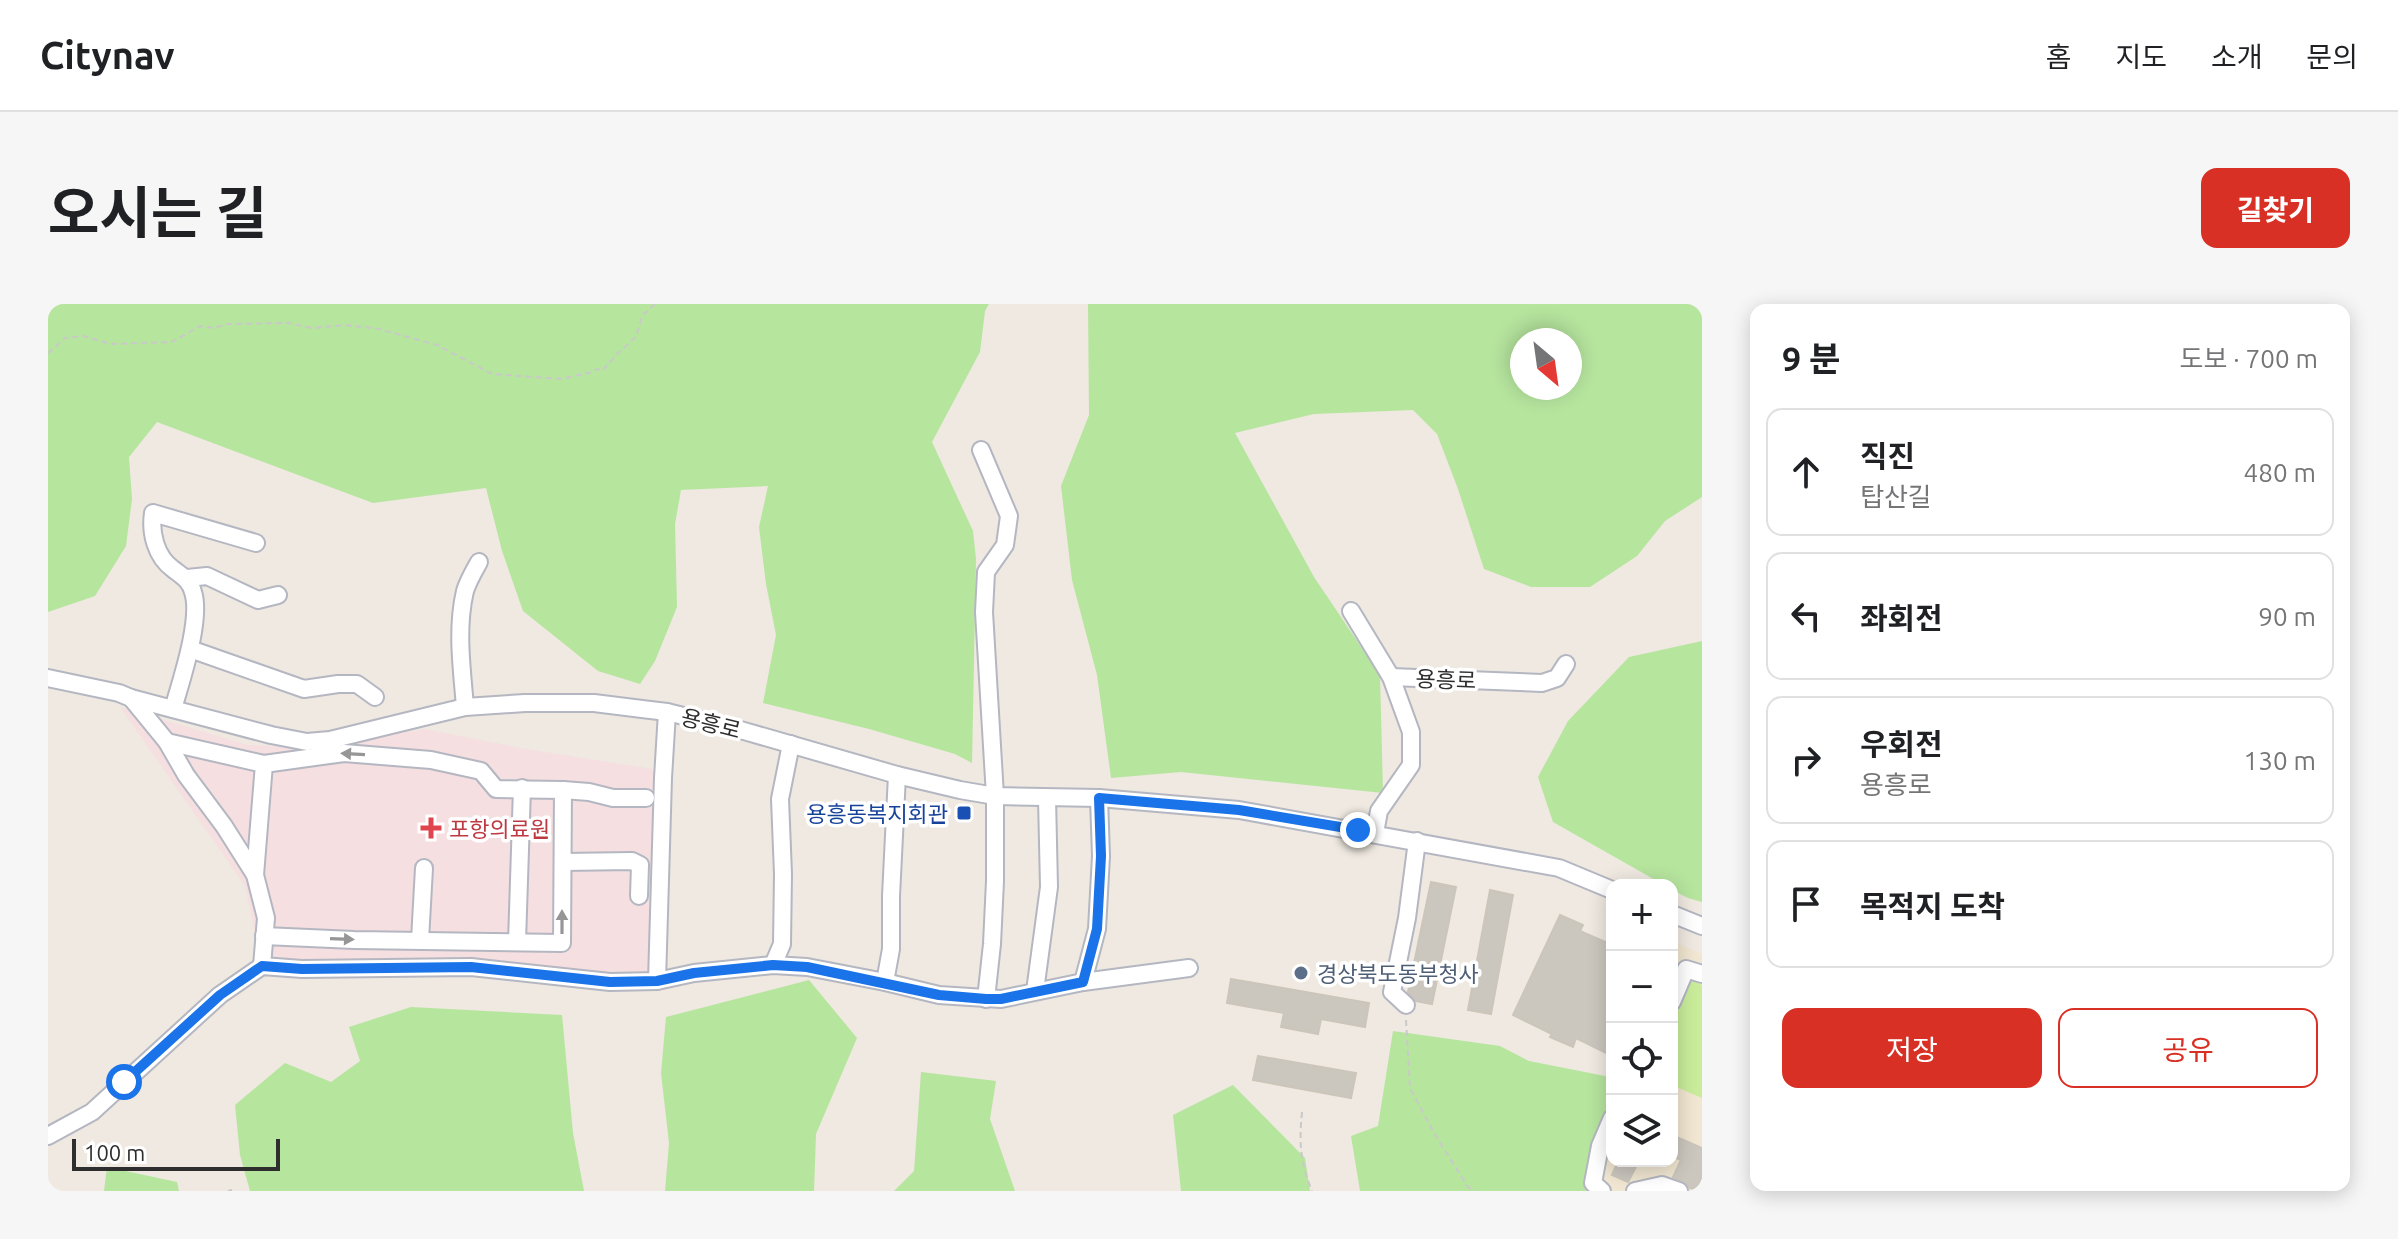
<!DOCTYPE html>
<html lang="ko">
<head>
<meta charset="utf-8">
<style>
  body { margin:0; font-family:Ubuntu,"Noto Sans KR",sans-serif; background:#f6f6f6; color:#202124 }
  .controls { position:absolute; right:24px; bottom:24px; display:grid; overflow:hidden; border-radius:16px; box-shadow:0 4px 20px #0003 }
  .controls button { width:72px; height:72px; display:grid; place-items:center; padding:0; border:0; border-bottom:2px solid #e0e0e0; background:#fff; color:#202124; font:40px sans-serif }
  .compass { position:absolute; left:1462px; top:24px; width:72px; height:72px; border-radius:50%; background:#fff; box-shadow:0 4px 20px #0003; rotate:151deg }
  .scale { position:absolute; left:24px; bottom:20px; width:208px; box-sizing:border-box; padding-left:8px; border:4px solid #2e2e2e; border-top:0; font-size:22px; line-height:28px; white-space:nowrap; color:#2e2e2e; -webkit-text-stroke:6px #fff; paint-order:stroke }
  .stop { position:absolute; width:24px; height:24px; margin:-18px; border:6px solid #1a73e8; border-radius:50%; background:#fff }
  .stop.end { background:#1a73e8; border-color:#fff; box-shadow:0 2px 8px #0008 }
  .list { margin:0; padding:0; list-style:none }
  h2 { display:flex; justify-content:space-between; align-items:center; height:104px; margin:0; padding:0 32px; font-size:34px }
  h2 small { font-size:26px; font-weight:400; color:#757577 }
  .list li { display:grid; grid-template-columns:52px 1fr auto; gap:24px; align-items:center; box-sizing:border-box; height:128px; margin:0 16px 16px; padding:0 16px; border:2px solid #e0e0e0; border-radius:16px }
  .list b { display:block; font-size:30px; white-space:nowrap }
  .list p { margin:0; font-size:26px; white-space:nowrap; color:#757577 }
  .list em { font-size:26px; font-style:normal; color:#757577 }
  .actions { display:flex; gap:16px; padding:24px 32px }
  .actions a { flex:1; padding:18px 0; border:2px solid #d93025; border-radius:16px; text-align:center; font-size:28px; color:#d93025 }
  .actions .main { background:#d93025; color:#fff }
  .icon { flex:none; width:44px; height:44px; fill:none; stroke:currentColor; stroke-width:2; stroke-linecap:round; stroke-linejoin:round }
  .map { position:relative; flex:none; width:1654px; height:887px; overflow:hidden; border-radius:16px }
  header { display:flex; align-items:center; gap:48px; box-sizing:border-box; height:112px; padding:0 40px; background:#fff; border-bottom:2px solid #e0e0e0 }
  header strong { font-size:38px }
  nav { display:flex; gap:44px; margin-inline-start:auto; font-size:28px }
  .intro { display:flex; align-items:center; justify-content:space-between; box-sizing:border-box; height:192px; padding:0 48px }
  h1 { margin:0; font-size:56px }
  .button { padding:20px 36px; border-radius:16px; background:#d93025; color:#fff; font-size:28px; font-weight:700 }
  main { display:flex; gap:48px; padding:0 48px }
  aside { flex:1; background:#fff; border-radius:16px; box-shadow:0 4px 20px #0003 }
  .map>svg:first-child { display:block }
  .education { fill:#f0e6d1 }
  .medical { fill:#f5dfe0 }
  .green { fill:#b6e59e; fill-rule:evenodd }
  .pitch { fill:#c9ec9a }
  .building { fill:#cbc7bf; stroke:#cbc5ba; stroke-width:2 }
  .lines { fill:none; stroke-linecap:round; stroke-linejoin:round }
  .minor-casing { stroke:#b4b7c1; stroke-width:20 }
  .path { stroke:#c9c9c9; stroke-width:2; stroke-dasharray:6 4; stroke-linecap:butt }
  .minor { stroke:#fff; stroke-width:16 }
  .oneway { fill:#969696 }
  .route { stroke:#1a73e8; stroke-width:10 }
  .transit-dot { fill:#1a4fb4; stroke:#fff; stroke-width:3 }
  .health-dot { fill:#e0444e; stroke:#fff; stroke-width:3 }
  .service-dot { fill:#5c6f8a; stroke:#fff; stroke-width:3 }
  .labels { text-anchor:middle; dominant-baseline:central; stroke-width:7; stroke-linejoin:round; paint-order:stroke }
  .street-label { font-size:22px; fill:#2e2e2e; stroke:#fff }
  .transit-label { font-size:22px; fill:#164399; stroke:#fff; text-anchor:end }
  .health-label { font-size:22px; fill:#be3a42; stroke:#fff; text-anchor:start }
  .service-label { font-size:22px; fill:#4e5e75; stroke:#fff; text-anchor:start }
</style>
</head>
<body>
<header>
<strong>Citynav</strong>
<nav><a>홈</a><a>지도</a><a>소개</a><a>문의</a></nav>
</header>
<div class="intro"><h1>오시는 길</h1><a class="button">길찾기</a></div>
<main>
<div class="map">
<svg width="1654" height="887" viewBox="0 0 1654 887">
  <rect width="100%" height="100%" fill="#efe9e1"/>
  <!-- education -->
  <path class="education" d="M1624,637L1654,650V887H1541L1552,823L1564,790V857H1624Z"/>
  <!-- medical -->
  <path class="medical" d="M72,403L200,441L266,443L377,425L478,445L611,466L604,680L214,662L197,582Z"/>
  <!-- green -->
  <g class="green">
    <path d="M0,0H941L937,7L932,48L884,138L925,227L928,255L924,459L907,450L821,425L715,399L728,331L718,280L711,223L720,182L633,186L627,220L629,303L607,357L592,380L550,367L475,307L454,247L438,184L325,199L109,118L81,153L84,195L78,242L47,292L0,308Z"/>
    <path d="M1040,0H1654V193L1617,217L1589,252L1542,283H1483L1436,265L1410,185L1389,130L1365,106L1266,110L1187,129L1266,273L1332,371L1335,489L1133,468L1063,474L1049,371L1024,276L1013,182L1041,111ZM1474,36H1522V84H1474Z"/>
    <path d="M1654,337V598L1640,594L1624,586V581H1616L1505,518L1490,473L1520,417L1581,353Z"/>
    <path d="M761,676L809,734L768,830L766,887H617L621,839L613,769L618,713Z"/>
    <path d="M363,703L514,711L525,829L536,887H202L192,851L187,801L237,759L283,778L312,757L301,723Z"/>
    <path d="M1345,727L1452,742L1481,757L1562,773L1561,797L1551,826L1541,887H1312L1303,832L1330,822Z"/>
    <path d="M873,768L948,777L942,815L967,887H846L866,867Z"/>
    <path d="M1185,781L1257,854L1262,887H1133L1125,811Z"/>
    <path d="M59,863L129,878L131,887H56Z"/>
  </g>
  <!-- pitch -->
  <path class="pitch" d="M1641,675L1654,681V794L1624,781V712Z"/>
  <!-- building -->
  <g class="building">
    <path d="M1383,578L1408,583L1384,700L1368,697L1360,688Z"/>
    <path d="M1442,586L1465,591L1443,710L1420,706Z"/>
    <path d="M1512,611L1535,621L1532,627L1564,641V752L1528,734L1525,743L1502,733L1504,730L1465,711Z"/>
    <path d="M1183,675L1321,699L1317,723L1273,715L1270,730L1233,723L1236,709L1179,699Z"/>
    <path d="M1210,752L1308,769L1303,794L1205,776Z"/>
    <path d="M1624,831L1654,844V887L1642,884L1635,877L1625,873L1633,856L1624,852Z"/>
    <path d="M1570,857H1591L1580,878L1564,871Z"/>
  </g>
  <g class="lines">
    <defs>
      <g id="minor">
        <path d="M933,146L961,212L957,241L938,268L936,308L947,492V577L944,640L938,695"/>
        <path d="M139,274L159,272L210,296L230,291"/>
        <path d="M1303,307L1343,373L1363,428V461L1331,507L1327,529"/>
        <path d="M142,345L256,385L290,380H309L327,393"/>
        <path d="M1343,373L1494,379L1509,374L1518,360"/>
        <path d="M0,374L71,389L83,394L223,431L259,438L282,436L417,403L477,399H546L594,405L619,408L689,425L849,471L912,486L947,492L1051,494L1191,506L1511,564L1564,586"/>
        <path d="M83,394L119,438L138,471L176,522L207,571L218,614L214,662"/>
        <path d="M417,403C414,365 408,325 417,287C420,277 426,267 431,258"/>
        <path d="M125,405C133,377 154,315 145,288C142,276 134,272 125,265C108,253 102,229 105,209L208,239"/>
        <path d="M119,438L216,460L207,571"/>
        <path d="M216,460L296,449L383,456L433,467L448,485L515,486L514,639L306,636L216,632"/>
        <path d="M515,486L541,488L565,494H598"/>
        <path d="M515,558L584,557L592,561L591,592"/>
        <path d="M1624,610L1654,622"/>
        <path d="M372,636L376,564"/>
        <path d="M469,638L474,484"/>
        <path d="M725,661L734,640L735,570L732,495L743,440"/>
        <path d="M609,677L615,474L619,408"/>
        <path d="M837,678L843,645V592L849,471"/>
        <path d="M1035,678L1049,625L1053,552L1051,494"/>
        <path d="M987,687L1001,583L999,494"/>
        <path d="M1624,698L1638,665L1654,670"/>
        <path d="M1358,701L1344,688L1359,614L1369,537"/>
        <path d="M0,832L44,808L172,691L214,662L254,665L423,663L562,678L609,677L646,669L725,661L759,663L837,678L891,691L953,695L1035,678L1141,664"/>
        <path d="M1554,887L1545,879L1552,842L1564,814"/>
        <path d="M1587,887L1614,881L1631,887"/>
      </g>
    </defs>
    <!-- minor casing -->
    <use href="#minor" class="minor-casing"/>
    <!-- path -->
    <g class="path">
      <path d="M0,49L17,34L35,32L63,40L124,38L152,22L166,24L180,20L240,19L264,24L298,21L331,25L389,41L444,70L513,75L544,68L549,65L554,67L571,48L588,33L594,12L607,0"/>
      <path d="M1358,716L1362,784L1386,829L1420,883L1427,887"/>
      <path d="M1254,808C1251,839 1252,858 1264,887"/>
      <path d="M180,887L184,886"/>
    </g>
    <!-- minor -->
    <use href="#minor" class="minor"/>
  </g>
  <!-- one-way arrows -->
  <defs><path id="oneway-solid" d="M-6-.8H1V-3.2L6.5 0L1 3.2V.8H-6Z" transform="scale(2)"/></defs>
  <g class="oneway">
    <use href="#oneway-solid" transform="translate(305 450) rotate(-177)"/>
    <use href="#oneway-solid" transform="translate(514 618) rotate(-90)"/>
    <use href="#oneway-solid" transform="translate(294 635) rotate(2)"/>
  </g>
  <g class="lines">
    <!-- route -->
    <path class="route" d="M76,778L172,691L214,662L254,665L423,663L562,678L609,677L646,669L725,661L759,663L891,691L938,695H953L1035,678L1049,625L1053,552L1051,494L1191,506L1310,526"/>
  </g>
  <!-- markers -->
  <rect class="transit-dot" x="908" y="501" width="16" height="16" rx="4"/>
  <path class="health-dot" d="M379 512h8v8h8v8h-8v8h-8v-8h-8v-8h8z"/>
  <circle class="service-dot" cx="1253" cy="669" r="8"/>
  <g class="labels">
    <!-- street labels -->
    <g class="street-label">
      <text transform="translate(1398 375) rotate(2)">용흥로</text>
      <text transform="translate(663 419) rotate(14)">용흥로</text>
    </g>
    <!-- transit labels -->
    <g class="transit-label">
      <text x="900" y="509">용흥동복지회관</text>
    </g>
    <!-- health labels -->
    <g class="health-label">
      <text x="401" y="524">포항의료원</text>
    </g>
    <!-- service labels -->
    <g class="service-label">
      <text x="1269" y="669">경상북도동부청사</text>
    </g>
  </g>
</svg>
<div class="controls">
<button>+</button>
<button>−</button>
<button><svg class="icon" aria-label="locate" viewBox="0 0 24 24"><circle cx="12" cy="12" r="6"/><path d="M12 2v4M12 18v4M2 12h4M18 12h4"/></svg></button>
<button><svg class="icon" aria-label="layers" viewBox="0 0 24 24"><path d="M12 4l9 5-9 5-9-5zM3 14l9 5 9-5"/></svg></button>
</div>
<svg class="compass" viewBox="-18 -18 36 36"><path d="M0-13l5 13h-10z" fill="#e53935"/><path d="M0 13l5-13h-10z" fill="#757577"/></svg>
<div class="scale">100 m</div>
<div class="stop" style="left:76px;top:778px"></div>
<div class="stop end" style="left:1310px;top:526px"></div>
</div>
<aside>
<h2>9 분<small>도보 · 700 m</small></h2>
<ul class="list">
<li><svg class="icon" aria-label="ahead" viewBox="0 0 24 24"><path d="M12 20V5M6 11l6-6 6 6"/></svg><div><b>직진</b><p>탑산길</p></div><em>480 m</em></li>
<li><svg class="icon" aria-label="left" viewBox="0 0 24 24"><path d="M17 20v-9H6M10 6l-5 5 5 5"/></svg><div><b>좌회전</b></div><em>90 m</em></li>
<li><svg class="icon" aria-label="right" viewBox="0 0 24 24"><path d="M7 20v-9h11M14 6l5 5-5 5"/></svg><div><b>우회전</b><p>용흥로</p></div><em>130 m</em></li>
<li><svg class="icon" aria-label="arrive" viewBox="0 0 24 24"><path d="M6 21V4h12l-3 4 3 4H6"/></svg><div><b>목적지 도착</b></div></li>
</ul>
<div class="actions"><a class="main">저장</a><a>공유</a></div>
</aside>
</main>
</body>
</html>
